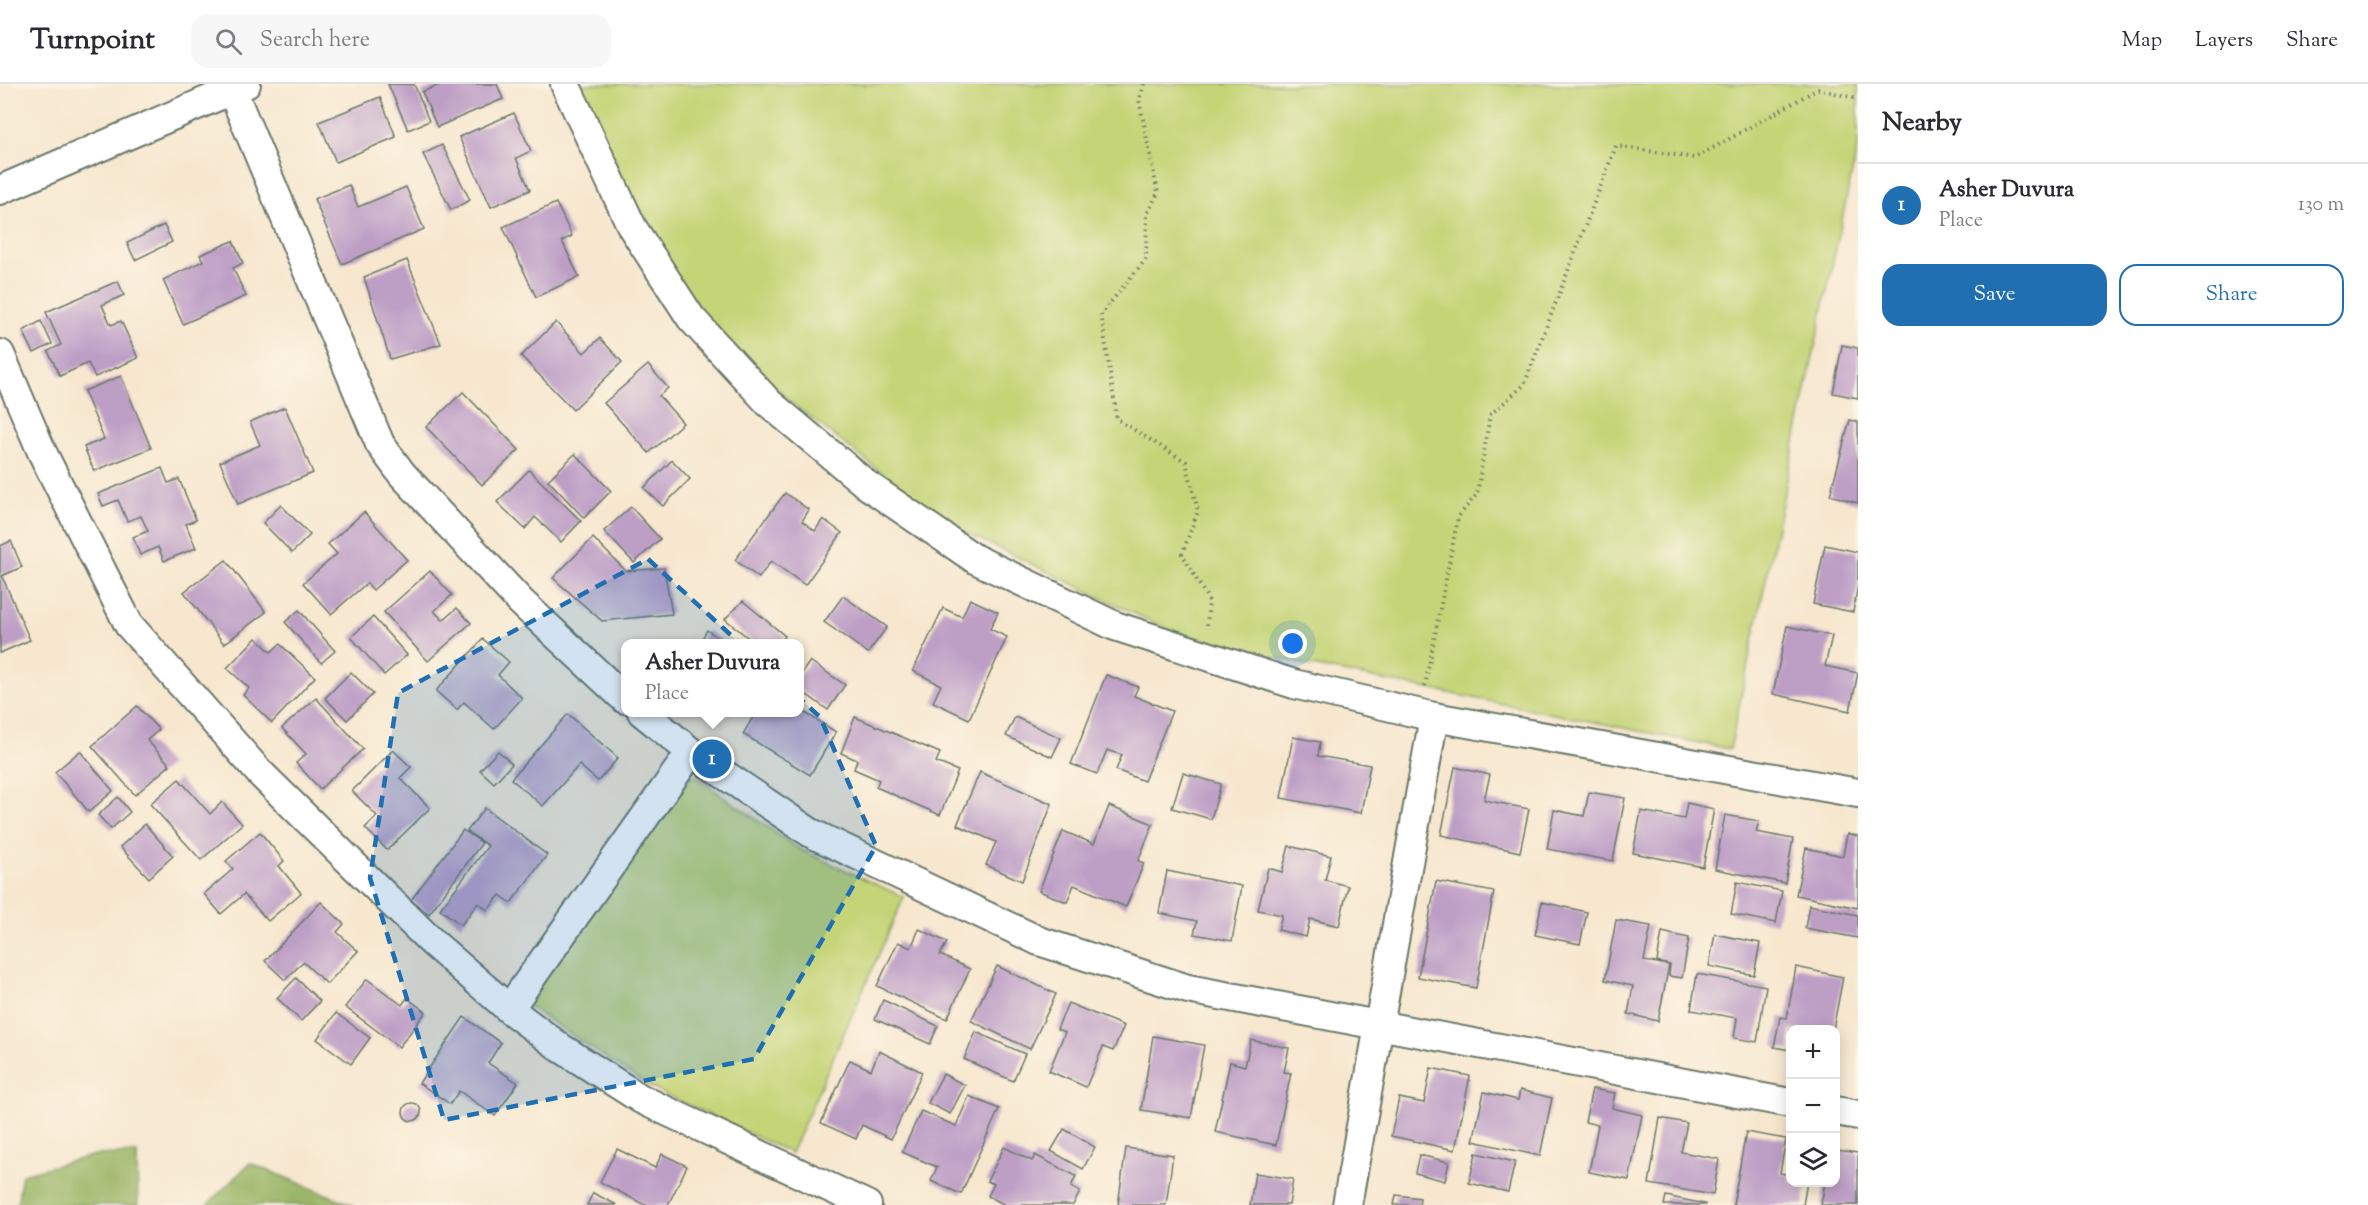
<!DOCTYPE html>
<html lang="en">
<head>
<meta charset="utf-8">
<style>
  body { margin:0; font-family:"Sorts Mill Goudy",serif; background:#f7f7f7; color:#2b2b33 }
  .controls { position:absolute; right:18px; bottom:18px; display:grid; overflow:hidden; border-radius:12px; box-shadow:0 3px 15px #0003 }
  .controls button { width:54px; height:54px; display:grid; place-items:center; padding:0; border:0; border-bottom:2px solid #e1e1e2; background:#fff; color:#2b2b33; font:30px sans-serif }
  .you { position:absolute; left:1293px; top:560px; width:21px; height:21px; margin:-15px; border:4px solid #fff; border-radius:50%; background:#1a73e8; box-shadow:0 0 0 9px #1a73e833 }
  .badge { display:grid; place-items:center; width:39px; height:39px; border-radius:50%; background:#1f6fb2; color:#fff; font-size:20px; font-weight:700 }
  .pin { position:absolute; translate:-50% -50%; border:3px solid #fff; box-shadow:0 2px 6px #0006 }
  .popup { position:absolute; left:621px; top:555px; width:183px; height:78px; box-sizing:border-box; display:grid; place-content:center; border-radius:12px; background:#fff; filter:drop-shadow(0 2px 4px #0005); font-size:20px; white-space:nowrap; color:#7c7c81 }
  .popup b { font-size:22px; color:#2b2b33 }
  .popup::after { content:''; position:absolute; left:50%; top:100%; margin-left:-12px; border:12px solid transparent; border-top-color:#fff }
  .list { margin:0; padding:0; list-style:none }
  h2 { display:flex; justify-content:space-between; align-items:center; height:78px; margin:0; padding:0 24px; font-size:26px }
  h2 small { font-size:20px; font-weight:400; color:#7c7c81 }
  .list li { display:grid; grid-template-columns:39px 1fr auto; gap:18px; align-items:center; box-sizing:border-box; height:84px; padding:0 24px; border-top:2px solid #e1e1e2 }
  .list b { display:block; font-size:22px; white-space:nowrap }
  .list p { margin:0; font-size:20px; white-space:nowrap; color:#7c7c81 }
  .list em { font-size:20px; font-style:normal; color:#7c7c81 }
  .actions { display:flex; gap:12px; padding:18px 24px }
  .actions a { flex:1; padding:14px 0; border:2px solid #1f6fb2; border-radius:18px; text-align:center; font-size:21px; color:#1f6fb2 }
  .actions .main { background:#1f6fb2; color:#fff }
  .icon { flex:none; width:33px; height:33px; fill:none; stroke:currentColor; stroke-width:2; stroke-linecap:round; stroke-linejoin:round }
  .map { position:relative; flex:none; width:1858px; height:1121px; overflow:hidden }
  header { display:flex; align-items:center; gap:36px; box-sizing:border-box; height:84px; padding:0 30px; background:#fff; border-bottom:2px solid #e1e1e2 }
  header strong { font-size:28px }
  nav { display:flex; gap:33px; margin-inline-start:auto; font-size:21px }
  .search { width:420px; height:54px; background:#f7f7f7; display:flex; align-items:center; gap:15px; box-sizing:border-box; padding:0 21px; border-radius:18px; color:#7c7c81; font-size:22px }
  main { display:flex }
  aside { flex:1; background:#fff }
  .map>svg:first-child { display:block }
  .green { fill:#c4d476; stroke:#728855; stroke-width:1.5 }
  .forest { fill:#9bb667; stroke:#5d7a4e; stroke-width:1.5 }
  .building { fill:#bd9fc6 }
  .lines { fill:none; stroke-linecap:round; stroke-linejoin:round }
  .minor-casing { stroke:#6b786a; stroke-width:32 }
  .path { stroke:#6b786a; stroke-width:4; stroke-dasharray:1.5 4.5; stroke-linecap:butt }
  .minor { stroke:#fff; stroke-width:28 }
  .marked { fill:#1f6fb2; fill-opacity:0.2; stroke:#1f6fb2; stroke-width:4.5; stroke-dasharray:12 8; stroke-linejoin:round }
</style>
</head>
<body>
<header>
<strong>Turnpoint</strong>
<div class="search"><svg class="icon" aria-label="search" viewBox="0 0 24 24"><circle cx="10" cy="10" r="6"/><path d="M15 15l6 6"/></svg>Search here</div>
<nav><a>Map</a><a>Layers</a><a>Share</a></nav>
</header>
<main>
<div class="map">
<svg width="1858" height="1121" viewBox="0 0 1858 1121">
  <rect width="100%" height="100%" fill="#fcf5e5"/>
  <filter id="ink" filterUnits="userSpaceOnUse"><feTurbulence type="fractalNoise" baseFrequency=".0167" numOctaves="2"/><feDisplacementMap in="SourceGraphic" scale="12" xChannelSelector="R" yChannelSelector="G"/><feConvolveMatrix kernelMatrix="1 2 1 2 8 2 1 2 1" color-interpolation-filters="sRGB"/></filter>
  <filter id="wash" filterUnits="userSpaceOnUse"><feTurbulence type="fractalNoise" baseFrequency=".008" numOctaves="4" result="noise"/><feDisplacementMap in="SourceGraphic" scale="24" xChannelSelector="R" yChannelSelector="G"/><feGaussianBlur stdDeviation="1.35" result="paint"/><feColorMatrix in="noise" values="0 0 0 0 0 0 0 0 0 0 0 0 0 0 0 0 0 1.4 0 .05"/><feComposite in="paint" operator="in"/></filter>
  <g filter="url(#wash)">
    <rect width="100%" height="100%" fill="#f7e7cf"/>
    <!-- green -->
    <g class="green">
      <path d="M578,0H1858V60L1730,665L1297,579L1171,547L948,440L788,316L693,220L641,141Z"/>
      <path d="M691,690L799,765L904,813L791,1069L650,1003L525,920Z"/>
    </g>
    <!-- forest -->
    <g class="forest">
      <path d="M137,1069L138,1121H17L22,1090L95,1071Z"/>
      <path d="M250,1079L353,1121H207Z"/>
    </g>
    <g id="blocks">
      <!-- building -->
      <g class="building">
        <path d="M388,0H414L429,37L408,46Z"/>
        <path d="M441,0H497L503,15L437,43L422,8Z"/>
        <path d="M380,13L396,53L336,78L319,38Z"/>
        <path d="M514,29L531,67L516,74L530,106L491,123L459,53Z"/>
        <path d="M442,61L470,116L451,126L423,70Z"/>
        <path d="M349,101L358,123L406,103L424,145L342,180L314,115Z"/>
        <path d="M556,119L572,152L562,157L579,193L536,213L503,143Z"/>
        <path d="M164,141L172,158L135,176L127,159Z"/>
        <path d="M233,157L243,179L233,184L246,212L183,240L163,196L203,177L200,171Z"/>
        <path d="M407,176L441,260L390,275L364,193Z"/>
        <path d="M118,197L124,211L102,221L111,241L121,237L138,274L95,293L88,279L60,292L48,267L61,261L46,228Z"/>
        <path d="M41,237L52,260L34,269L23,247Z"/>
        <path d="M556,238L584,269L600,254L622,278L573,326L521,272Z"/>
        <path d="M1842,261L1858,264V314L1833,309Z"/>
        <path d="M648,281L668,304L659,312L683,339L649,369L604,319Z"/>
        <path d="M121,292L151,364L94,387L84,363L104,355L84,307Z"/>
        <path d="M463,308L519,366L482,401L426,343Z"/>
        <path d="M285,323L313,389L238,420L220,378L260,361L250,338Z"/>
        <path d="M1850,336L1858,338V419L1830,411Z"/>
        <path d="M575,370L611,407L584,434L548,396Z"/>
        <path d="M672,376L690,395L663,422L644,404Z"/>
        <path d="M162,384L168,399L179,395L196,436L186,440L196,464L164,477L158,463L140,471L133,453L148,447L141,432L127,437L118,416L103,422L98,410Z"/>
        <path d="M529,386L581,437L561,458L535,433L525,445L497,418Z"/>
        <path d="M785,409L809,426L802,437L815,447L823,435L842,449L805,501L771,477L759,494L735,476Z"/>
        <path d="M281,421L310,451L292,469L263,439Z"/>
        <path d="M631,423L660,455L634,479L604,447Z"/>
        <path d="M364,428L407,476L373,506L367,499L331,530L303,499L337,470L328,460Z"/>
        <path d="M593,454L626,487L664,484L672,530L602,537L553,494Z"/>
        <path d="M11,457L22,483L2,492L30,556L0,569V462Z"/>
        <path d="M1825,461L1858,468V501L1853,528L1813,520Z"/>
        <path d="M226,476L266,528L224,560L184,508Z"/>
        <path d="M430,487L452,511L434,527L443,536L457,524L471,539L428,577L384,528Z"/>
        <path d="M843,512L887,543L868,569L824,538Z"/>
        <path d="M970,515L998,528L990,545L1007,553L969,635L933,618L941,601L913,587L943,524L962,533Z"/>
        <path d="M743,517L785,552L780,560H756L725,535Z"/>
        <path d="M299,526L335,567L321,579L285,538Z"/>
        <path d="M373,533L407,571L384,591L351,553Z"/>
        <path d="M1787,542L1832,552L1825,582L1858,589L1850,627L1773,610Z"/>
        <path d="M707,546L727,560H699Z"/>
        <path d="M256,554L271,568L280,560L315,593L272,639L243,611L249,604L227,584Z"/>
        <path d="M483,555L509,578L498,591L522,614L494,645L464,618L457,626L436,607Z"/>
        <path d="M810,577L845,601L828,626L799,605V593Z"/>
        <path d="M351,588L373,610L347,636L325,614Z"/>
        <path d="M1106,591L1138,603L1134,612L1172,627L1144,697L1116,686L1122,671L1107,666L1097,690L1071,680Z"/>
        <path d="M316,614L363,665L320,705L296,679L306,670L282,644Z"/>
        <path d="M137,622L159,646L147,656L170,681L135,711L92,662Z"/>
        <path d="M799,625L836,648L810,691L743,650L756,628H799Z"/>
        <path d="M568,630L618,674L598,697L579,681L543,722L511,695Z"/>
        <path d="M855,633L940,669L936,678L958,687L940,731L876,703L879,696L854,685L857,676L841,669Z"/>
        <path d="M1015,633L1061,654L1052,673L1006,652Z"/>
        <path d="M1293,653L1320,658L1318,672L1370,681L1361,729L1281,714Z"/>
        <path d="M393,666L411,683L400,694L430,724L387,766L365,744L377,732L352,707Z"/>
        <path d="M80,667L113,707L89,728L55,688Z"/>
        <path d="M498,667L512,680L494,699L480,686Z"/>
        <path d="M1455,683L1490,691L1484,716L1529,725L1520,768L1441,751Z"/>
        <path d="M980,688L1052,720L1022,797L986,781L996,758L957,741Z"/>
        <path d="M1183,689L1221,700L1211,735L1172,724Z"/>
        <path d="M179,695L210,730L222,718L242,740L201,776L150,720Z"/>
        <path d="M1589,708L1625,714L1613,777L1547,765L1554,726L1584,732Z"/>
        <path d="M118,713L130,728L111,745L98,731Z"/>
        <path d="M1687,719L1714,725L1703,783L1633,769L1641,727L1684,735Z"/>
        <path d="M1109,722L1153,740L1138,777L1144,779L1126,823L1074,801L1067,818L1039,807L1063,747L1094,760Z"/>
        <path d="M485,724L547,771L511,819L500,811L488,826L478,819L461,841L440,825L488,762L467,747Z"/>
        <path d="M1725,731L1759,737L1756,748L1793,755L1785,799L1715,785Z"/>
        <path d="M145,740L173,772L149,794L120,763Z"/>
        <path d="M463,746L482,759L429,830L411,816Z"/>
        <path d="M260,748L284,777L279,782L301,809L268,837L244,810L221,830L204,810L233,785L226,777Z"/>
        <path d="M1847,750L1858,752V824L1796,811L1806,764L1843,772Z"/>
        <path d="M1289,762L1331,772L1325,796L1348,802L1339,842L1310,835L1306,853L1278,846L1282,831L1258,826L1268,784L1282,788Z"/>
        <path d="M1167,787L1242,802L1232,857L1194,850L1197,837L1159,829Z"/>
        <path d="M1436,797L1494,808L1476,904L1418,893Z"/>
        <path d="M1737,798L1782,807L1776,839L1731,830Z"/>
        <path d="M321,818L344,840L337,848L358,867L327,900L303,878L285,896L265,877Z"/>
        <path d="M1542,818L1587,828L1580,860L1535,851Z"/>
        <path d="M1809,821L1858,831V854L1805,844Z"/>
        <path d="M1616,836L1651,842L1644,877L1669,881L1658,937L1628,930L1633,902L1605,896Z"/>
        <path d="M919,845L947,858L940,871L970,885L947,935L877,902L898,858L911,864Z"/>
        <path d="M1662,848L1689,854L1682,894L1669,892L1670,881L1657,878Z"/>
        <path d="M1715,850L1760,859L1754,891L1709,882Z"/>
        <path d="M997,882L1056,910L1030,965L971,937Z"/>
        <path d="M1796,883L1843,893L1833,946H1790V966L1774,963L1780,933L1787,934Z"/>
        <path d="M1697,890L1766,902L1757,958L1734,954L1737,934L1691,926Z"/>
        <path d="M296,894L320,917L301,937L277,914Z"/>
        <path d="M367,895L402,921L407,914L426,928L399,963L345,923Z"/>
        <path d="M883,916L938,942L930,960L875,935Z"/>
        <path d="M1068,919L1124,942L1113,967L1103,963L1086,1003L1049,987L1065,948L1057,945Z"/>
        <path d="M336,929L370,954L351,980L317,955Z"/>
        <path d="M464,933L501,959L488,979L518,999L495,1032L459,1007L450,1020L419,999Z"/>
        <path d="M976,948L1025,970L1013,997L964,975Z"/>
        <path d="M1153,952L1204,961L1191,1034L1141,1026Z"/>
        <path d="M1251,956L1289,964L1284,988L1291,989L1276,1061L1215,1048L1230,978L1245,982Z"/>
        <path d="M879,967L922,988L891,1055L862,1041L856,1055L821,1039L850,976L871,986Z"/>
        <path d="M1431,984L1470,992L1455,1066L1391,1052L1399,1014L1424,1019Z"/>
        <path d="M943,990L965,1001L950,1030L928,1019Z"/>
        <path d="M1592,1005L1615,1009L1612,1024L1642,1031L1629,1096L1589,1088L1598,1041L1585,1038Z"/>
        <path d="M1520,1006L1552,1014L1540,1072L1473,1057L1484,1008L1518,1016Z"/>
        <path d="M969,1012L999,1025L961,1110L931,1097L937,1083L902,1068L921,1027L956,1042Z"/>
        <circle cx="412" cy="1028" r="9"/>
        <path d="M1660,1034L1687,1039L1681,1068L1719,1075L1713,1111L1649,1100Z"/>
        <path d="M1064,1045L1095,1063L1083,1085L1051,1067Z"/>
        <path d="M1746,1048L1786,1055L1780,1089L1790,1091V1098H1807L1803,1121H1733Z"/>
        <path d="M1004,1063L1032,1077L1035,1071L1076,1092L1071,1103L1080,1108L1073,1121H1005L988,1112L994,1100L987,1097Z"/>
        <path d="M1126,1064L1173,1071L1166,1121H1118Z"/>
        <path d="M617,1065L655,1084L662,1070L687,1082L668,1121H645L600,1098Z"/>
        <path d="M1836,1066L1858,1069V1121H1821L1825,1098H1836Z"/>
        <path d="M1476,1069L1515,1078L1508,1108L1469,1099Z"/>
        <path d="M1419,1071L1449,1078L1445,1097L1415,1089Z"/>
        <path d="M1255,1089L1293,1095L1289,1121H1250Z"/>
        <path d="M593,1109L617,1121H587Z"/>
        <path d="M1396,1111L1420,1114L1419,1121H1394Z"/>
        <path d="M1666,1112L1705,1120V1121H1664Z"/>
      </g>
    </g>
  </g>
  <g filter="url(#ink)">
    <use href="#blocks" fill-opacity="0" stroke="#6b786a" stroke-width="1.5"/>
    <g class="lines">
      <defs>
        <g id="minor">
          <path d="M565,0L632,143L691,234L769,319L867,401L975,475L1115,542L1294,600L1434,633L1858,709"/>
          <path d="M232,6L380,360L402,390L521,518L625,615"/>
          <path d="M0,106L246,0"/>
          <path d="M0,270L42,368L129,541L260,689L433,859L509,925L561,964L641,1015L867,1121"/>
          <path d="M642,628L691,668L811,749L1039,857L1188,905L1790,1019"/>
          <path d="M509,925L691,668"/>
          <path d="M1836,1027L1858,1031"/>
          <path d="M1347,1121L1434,633"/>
        </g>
      </defs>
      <!-- minor casing -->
      <use href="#minor" class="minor-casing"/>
      <!-- path -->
      <g class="path">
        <path d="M1144,0L1139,16L1158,109L1147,130L1146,175L1101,230L1117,335L1186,378L1198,427L1182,470L1209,517L1207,542"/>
        <path d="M1425,602L1458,433L1477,410L1490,331L1524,301L1616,62L1695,74L1818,5L1858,15"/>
      </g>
      <!-- minor -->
      <use href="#minor" class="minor"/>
    </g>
  </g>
  <!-- marked area -->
  <path class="marked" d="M648,475L820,633L876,762L754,975L444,1036L370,794L398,609Z"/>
</svg>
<div class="controls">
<button>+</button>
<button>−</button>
<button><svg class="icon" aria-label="layers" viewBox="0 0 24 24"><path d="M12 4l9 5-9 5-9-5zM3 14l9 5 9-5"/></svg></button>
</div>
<div class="you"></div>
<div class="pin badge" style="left:712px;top:675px">1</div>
<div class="popup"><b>Asher Duvura</b>Place</div>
</div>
<aside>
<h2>Nearby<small></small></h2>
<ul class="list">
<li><span class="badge">1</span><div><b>Asher Duvura</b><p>Place</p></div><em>130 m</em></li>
</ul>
<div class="actions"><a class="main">Save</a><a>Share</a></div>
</aside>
</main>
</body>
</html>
